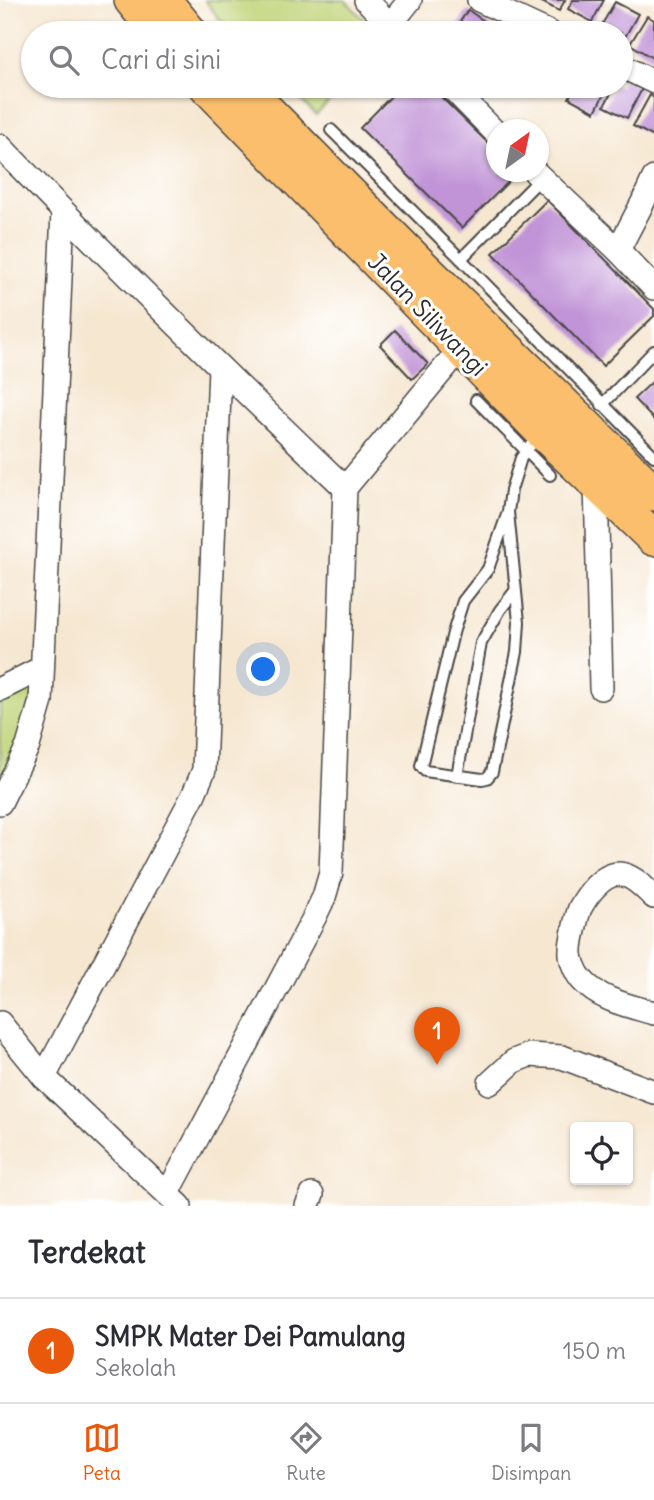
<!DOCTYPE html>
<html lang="id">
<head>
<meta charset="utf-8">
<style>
  body { margin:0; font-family:Delius,sans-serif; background:#f7f7f7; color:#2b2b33 }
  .controls { position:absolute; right:21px; bottom:21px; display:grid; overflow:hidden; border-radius:7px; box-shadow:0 2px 5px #0004 }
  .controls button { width:63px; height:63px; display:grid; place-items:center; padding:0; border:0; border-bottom:2px solid #e1e1e2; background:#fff; color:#2b2b33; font:35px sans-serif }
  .compass { position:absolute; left:486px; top:119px; width:63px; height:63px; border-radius:50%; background:#fff; box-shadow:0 2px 5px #0004; rotate:33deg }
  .you { position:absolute; left:264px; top:670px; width:24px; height:24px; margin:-18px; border:5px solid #fff; border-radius:50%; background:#1a73e8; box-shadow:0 0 0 10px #1a73e833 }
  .badge { display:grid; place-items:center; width:46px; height:46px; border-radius:50%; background:#ea580c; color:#fff; font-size:23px; font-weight:700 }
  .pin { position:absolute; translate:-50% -58px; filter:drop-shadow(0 2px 4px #0008) }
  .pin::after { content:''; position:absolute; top:37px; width:24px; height:21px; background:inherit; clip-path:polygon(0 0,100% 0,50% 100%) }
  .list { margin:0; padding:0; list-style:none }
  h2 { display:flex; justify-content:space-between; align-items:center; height:91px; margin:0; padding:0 28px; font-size:30px }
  h2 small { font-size:23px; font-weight:400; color:#7c7c81 }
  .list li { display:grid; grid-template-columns:46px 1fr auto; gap:21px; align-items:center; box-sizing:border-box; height:105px; padding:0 28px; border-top:2px solid #e1e1e2 }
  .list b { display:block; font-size:26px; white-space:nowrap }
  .list p { margin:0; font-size:23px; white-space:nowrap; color:#7c7c81 }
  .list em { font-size:23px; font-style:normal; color:#7c7c81 }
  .icon { flex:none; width:38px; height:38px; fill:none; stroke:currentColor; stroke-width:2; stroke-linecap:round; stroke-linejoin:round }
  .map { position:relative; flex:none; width:654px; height:1206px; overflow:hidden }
  .search { position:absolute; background:#fff; box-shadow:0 2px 5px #0004; left:21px; right:21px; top:21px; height:77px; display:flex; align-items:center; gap:18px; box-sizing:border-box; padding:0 24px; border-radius:38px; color:#7c7c81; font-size:26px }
  .sheet { height:196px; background:#fff }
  nav { display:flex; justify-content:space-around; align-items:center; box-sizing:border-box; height:98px; border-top:2px solid #e1e1e2; background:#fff; font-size:19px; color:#7c7c81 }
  nav a { display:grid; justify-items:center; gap:4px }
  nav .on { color:#ea580c }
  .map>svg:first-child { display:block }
  .green { fill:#bfd477; stroke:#758051; stroke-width:2 }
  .building { fill:#c194d7 }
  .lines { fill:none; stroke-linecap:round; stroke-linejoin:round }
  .service-casing { stroke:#494744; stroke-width:14 }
  .minor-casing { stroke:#494744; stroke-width:26 }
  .primary-casing { stroke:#494744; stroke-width:38 }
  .service { stroke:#fff; stroke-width:10 }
  .minor { stroke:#fff; stroke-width:23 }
  .primary { stroke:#fabe6d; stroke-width:35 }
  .labels { text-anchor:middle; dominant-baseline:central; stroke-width:6; stroke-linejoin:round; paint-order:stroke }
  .street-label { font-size:24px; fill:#2b2b2b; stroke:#fff }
</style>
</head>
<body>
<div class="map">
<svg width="654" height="1206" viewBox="0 0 654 1206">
  <rect width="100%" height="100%" fill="#fff"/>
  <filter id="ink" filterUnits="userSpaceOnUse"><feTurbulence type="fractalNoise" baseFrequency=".0143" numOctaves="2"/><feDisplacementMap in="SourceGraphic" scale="14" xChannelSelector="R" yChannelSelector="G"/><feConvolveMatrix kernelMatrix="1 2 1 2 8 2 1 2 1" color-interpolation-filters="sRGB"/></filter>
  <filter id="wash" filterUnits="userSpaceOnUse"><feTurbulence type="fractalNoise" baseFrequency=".00686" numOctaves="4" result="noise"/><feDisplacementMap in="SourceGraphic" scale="28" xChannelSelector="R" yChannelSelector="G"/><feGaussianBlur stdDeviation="1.57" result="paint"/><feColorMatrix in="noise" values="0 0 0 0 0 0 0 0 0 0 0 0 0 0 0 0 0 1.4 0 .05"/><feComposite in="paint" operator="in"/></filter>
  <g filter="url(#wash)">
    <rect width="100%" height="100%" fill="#f6e7d1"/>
    <!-- green -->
    <g class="green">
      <path d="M205,0H345L377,33H233L220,20Z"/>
      <path d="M286,86H344L316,115Z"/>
      <path d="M42,668L0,797V690Z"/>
    </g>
    <g id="blocks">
      <!-- building -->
      <g class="building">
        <path d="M538,0H565L559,11Z"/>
        <path d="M573,0H604L592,22L568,9Z"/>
        <path d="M615,2L638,14L621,44V33H597Z"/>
        <path d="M468,10L491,26L486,33L453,32Z"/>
        <path d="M647,16L654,20V59L630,44Z"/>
        <path d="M621,78L642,89L627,118L604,106L615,86H621Z"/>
        <path d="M401,86H430L496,151V172H518L462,228L360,128Z"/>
        <path d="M575,86H589L604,94L595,112L569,98Z"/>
        <path d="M650,95L654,98V137L633,126Z"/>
        <path d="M547,200L654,309V316L603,366L493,253Z"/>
        <path d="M395,330L428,364L412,379L380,345Z"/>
        <path d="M654,380V420L634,399Z"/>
      </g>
    </g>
  </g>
  <g filter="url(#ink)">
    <use href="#blocks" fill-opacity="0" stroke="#494744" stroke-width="2"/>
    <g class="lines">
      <defs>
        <g id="service">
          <path d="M331,130L461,259L654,456"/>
          <path d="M461,259L541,178"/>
          <path d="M476,400L550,475"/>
          <path d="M602,405L654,351"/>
          <path d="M508,512L488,569L463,601L453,633L421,766L425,771L482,779L487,778L492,772L517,652L519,622L508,512L511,490L521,458L540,433"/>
          <path d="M457,776L481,643L500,610L515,591"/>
        </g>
        <g id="minor">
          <path d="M366,0L398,33"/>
          <path d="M479,0L550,33"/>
          <path d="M390,25L410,0"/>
          <path d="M621,66L654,82"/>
          <path d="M450,86L496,133"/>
          <path d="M0,146C112,263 228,376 345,488"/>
          <path d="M535,172L618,250L654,288"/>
          <path d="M618,250L643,202L654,178"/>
          <path d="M596,483L601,688"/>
          <path d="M0,689L42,668"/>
          <path d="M0,803L28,746L41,701L63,212"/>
          <path d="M654,897C644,888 633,875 619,874C602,874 587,895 580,908C577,915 571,942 571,950C570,959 576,973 582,980C599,1000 630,1006 654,1013"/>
          <path d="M0,1023L44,1077L180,1206"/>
          <path d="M44,1077L193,796L204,770L220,368"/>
          <path d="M490,1083L514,1061L529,1055L562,1057L654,1092"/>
          <path d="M168,1193L315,916L324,897L331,873L345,488L461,348"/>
          <path d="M307,1206L312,1195"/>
        </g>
        <g id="primary">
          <path d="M132,0L159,33"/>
          <path d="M163,0L190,33"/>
          <path d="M207,86L542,431L654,538"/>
          <path d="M242,86L417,262L654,493"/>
        </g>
      </defs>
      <!-- service casing -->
      <use href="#service" class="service-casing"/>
      <!-- minor casing -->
      <use href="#minor" class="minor-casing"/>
      <!-- primary casing -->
      <use href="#primary" class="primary-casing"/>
      <!-- service -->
      <use href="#service" class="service"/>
      <!-- minor -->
      <use href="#minor" class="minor"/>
      <!-- primary -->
      <use href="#primary" class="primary"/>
    </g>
  </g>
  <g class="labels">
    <!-- street labels -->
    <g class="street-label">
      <text transform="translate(428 314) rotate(46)">Jalan Siliwangi</text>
    </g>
  </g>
</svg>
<div class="controls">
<button><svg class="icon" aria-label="locate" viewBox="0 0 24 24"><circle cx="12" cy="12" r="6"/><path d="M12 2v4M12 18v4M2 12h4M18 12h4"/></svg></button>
</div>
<svg class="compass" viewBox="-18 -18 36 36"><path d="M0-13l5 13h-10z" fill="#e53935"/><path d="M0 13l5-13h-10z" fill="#7c7c81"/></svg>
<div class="you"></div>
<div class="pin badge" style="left:437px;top:1065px">1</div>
<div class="search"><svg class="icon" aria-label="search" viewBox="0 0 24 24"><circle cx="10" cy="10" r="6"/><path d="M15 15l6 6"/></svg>Cari di sini</div>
</div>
<section class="sheet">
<h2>Terdekat<small></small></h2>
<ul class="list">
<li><span class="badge">1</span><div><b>SMPK Mater Dei Pamulang</b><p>Sekolah</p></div><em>150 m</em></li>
</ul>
</section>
<nav>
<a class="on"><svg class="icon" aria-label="map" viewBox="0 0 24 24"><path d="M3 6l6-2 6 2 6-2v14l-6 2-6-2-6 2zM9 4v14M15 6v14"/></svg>Peta</a>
<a><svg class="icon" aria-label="directions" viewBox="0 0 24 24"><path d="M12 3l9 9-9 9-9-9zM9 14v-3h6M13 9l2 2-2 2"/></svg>Rute</a>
<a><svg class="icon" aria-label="saved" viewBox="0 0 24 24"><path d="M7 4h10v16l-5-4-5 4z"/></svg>Disimpan</a>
</nav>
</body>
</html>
